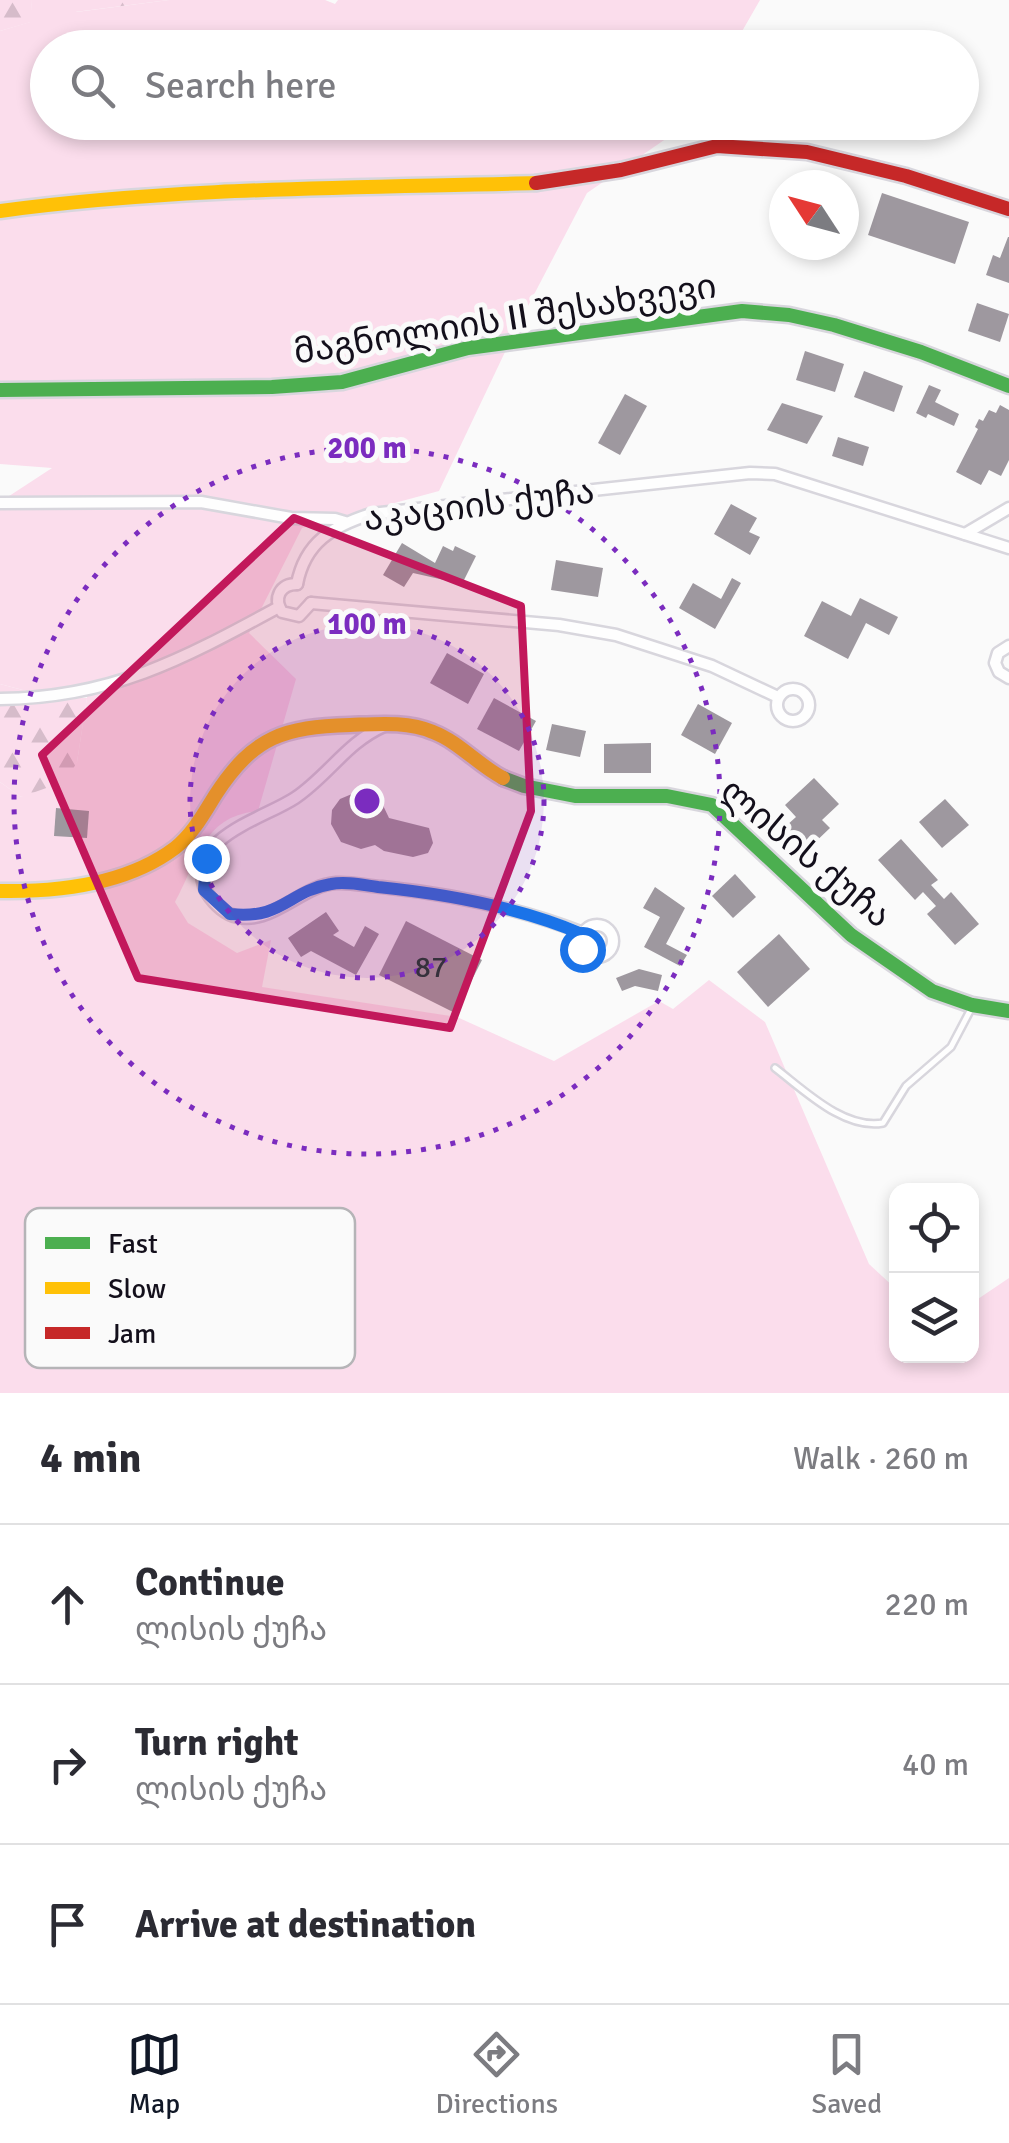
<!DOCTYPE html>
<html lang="en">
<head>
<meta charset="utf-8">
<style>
  body { margin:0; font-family:Signika,"Noto Sans Georgian",sans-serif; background:#f7f7f7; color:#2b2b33 }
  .controls { position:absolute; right:30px; bottom:30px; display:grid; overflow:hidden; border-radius:20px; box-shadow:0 5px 15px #0003 }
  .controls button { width:90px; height:90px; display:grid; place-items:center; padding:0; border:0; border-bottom:2px solid #e1e1e2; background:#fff; color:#2b2b33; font:50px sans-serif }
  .compass { position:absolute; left:769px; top:170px; width:90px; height:90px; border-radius:50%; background:#fff; box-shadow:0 5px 15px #0003; rotate:306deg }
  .stop { position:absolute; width:30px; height:30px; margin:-22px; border:8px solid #1a73e8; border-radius:50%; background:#fff }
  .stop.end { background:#1a73e8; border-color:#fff; box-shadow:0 2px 10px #0008 }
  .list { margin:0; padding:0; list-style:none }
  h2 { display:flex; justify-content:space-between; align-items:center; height:130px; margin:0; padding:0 40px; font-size:42px }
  h2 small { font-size:32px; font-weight:400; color:#7c7c81 }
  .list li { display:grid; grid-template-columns:65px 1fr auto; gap:30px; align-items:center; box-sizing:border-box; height:160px; padding:0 40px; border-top:2px solid #e1e1e2 }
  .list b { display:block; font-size:38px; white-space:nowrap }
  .list p { margin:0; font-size:32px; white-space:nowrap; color:#7c7c81 }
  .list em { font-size:32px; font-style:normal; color:#7c7c81 }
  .icon { flex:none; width:55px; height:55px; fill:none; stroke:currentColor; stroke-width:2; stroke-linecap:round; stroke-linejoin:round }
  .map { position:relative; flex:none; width:1009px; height:1393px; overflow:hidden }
  .search { position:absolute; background:#fff; box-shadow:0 5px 15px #0003; left:30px; right:30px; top:30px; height:110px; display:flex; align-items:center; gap:25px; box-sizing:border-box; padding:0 35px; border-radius:55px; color:#7c7c81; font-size:38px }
  .sheet { height:610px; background:#fff }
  nav { display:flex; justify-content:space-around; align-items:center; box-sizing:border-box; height:140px; border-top:2px solid #e1e1e2; background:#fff; font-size:28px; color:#7c7c81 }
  nav a { display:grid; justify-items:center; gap:5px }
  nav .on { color:#111827 }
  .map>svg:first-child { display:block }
  .grass { fill:#fbddec }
  .forest { fill:url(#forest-firs) }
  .building { fill:#9e989f }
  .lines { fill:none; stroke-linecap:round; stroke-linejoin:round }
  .lane-casing { stroke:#d8d6dd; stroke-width:10 }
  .street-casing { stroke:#d8d6dd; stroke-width:15 }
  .fast-casing { stroke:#d8d6dd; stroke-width:19 }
  .slow-casing { stroke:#d8d6dd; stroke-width:19 }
  .jam-casing { stroke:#d8d6dd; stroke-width:19 }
  .lane { stroke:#fefefe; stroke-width:5 }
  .street { stroke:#fefefe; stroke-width:10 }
  .fast { stroke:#4caf50; stroke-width:14 }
  .slow { stroke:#ffc107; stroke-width:14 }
  .jam { stroke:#c62828; stroke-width:14 }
  .route { stroke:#1a73e8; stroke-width:12 }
  .marked { fill:#c2185b; fill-opacity:0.2; stroke:#c2185b; stroke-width:8; stroke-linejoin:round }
  .ring { fill:none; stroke:#7b2cbf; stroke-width:5; stroke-dasharray:5 10 }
  .labels { text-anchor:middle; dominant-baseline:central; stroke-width:10; stroke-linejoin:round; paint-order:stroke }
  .number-label { font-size:30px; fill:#36313c }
  .street-label { font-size:35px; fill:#130f1b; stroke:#fafafa }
  .key { fill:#fafafa; stroke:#b5b4b7; stroke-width:2.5 }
  .key-label { font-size:28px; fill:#130f1b }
  .centre { fill:#7b2cbf; stroke:#fafafa; stroke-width:5 }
  .ring-label { font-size:30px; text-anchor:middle; font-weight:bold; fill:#7b2cbf; stroke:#fafafa; stroke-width:10; stroke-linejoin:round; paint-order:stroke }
</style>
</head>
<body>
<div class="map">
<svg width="1009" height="1393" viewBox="0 0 1009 1393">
  <defs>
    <pattern id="forest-firs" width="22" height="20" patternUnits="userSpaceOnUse" patternTransform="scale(2.5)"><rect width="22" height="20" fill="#fbddec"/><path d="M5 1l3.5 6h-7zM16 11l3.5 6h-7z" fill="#d6bcca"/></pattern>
  </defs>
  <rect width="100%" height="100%" fill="#fafafa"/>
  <!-- grass -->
  <path class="grass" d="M32,0H75L76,12L169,0H325L335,4L338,0H760L733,47L48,48V122L689,123L587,193L516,329L439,491L302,528L249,633L296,679L258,811C202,816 198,861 175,902L188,923L237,953L271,940L262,987L457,1017L554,1061L659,1001L673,1009L709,980L765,1022L869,1264L896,1289V1356H972V1303L1009,1278V1393H0V782L21,797L77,762L87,697L38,694L0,684V502L52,468L0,464V31L30,22Z"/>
  <!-- forest -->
  <g class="forest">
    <path d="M0,0H32L31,22L0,31Z"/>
    <path d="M75,0H169L75,12Z"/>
    <path d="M0,684L38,694L87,698L77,762L66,781L21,797L0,782Z"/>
  </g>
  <!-- building -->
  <g class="building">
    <path d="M882,193L969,222L955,264L868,235Z"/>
    <path d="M1008,237H1009V283L986,275L993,255L1000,258Z"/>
    <path d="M977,303L1009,314L1000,342L968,331Z"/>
    <path d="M805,351L844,364L835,392L796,380Z"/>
    <path d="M864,371L903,386L894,412L854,397Z"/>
    <path d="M929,385L941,390L935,402L959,414L954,426L928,414L926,418L916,413Z"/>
    <path d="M625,394L647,406L620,455L598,443Z"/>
    <path d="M782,403L823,416L807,444L767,430Z"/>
    <path d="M1000,405L1009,410V460L1001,476L989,470L981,485L956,472L978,429L975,427L979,419L983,421L989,410L996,413Z"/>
    <path d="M838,437L869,447L863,466L832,456Z"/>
    <path d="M731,504L757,518L749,532L760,537L750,555L714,534Z"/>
    <path d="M402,543L435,563L443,546L453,551L455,546L476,556L462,584L413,573L404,587L383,575Z"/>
    <path d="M556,560L603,568L598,597L551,590Z"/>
    <path d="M732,578L741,583L715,629L679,608L693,583L721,599Z"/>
    <path d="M860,598L898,617L889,635L866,623L848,659L804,636L822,601L851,616Z"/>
    <path d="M447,653L484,674L468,704L430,683Z"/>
    <path d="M494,698L536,721L519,751L477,729Z"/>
    <path d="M698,704L732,723L715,754L681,735Z"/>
    <path d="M552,724L586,731L580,757L546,750Z"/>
    <path d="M651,743V773H604V744Z"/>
    <path d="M814,778L839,804L822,820L830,828L808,849L786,826L796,817L785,805Z"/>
    <path d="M359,791L379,797L389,818L429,828L433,843L428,853L413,857L384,851L375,845L361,849L341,842L331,824L332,810L340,799Z"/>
    <path d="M945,799L969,825L942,848L919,822Z"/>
    <path d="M56,808L89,811L87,838L54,836Z"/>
    <path d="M901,839L938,880L931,885L944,899L951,892L979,924L955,945L927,914L936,906L923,892L915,900L878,860Z"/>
    <path d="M735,874L756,897L733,918L712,896Z"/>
    <path d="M655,887L685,908L666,944L687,955L680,966L644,947L660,917L643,908Z"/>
    <path d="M326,912L339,931L333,935L354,947L365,926L379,934L356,975L311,951L301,957L288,938Z"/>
    <path d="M406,921L482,960L455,1013L379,975Z"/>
    <path d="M779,934L810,969L768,1007L737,972Z"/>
    <path d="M639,969L662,975L658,991L635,986L622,991L616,978Z"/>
  </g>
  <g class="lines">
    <defs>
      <path id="lane" d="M775,1068C804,1090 844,1130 883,1123L906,1086L951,1047L971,1009"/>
      <g id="street">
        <path d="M0,503L201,502L291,518L335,519L345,522"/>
        <path d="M965,534L1009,508"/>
        <path d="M297,584C305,542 333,526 371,514L750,473L775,474L1009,548"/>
        <path d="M297,584C280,584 273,598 282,612L299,616L311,603"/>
        <path d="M311,603L559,625L616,635L712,666L778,697"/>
        <path d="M1009,646L998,653L995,663L999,672L1009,678"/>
        <circle cx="793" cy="705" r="16"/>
        <path d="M0,699C112,698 183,659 279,607"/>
        <path d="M384,726C347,742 328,776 295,798C265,818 189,837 204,886C207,896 219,909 229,914C268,931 300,885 336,883C351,882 367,886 382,887C449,894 520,908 583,933"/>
        <circle cx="597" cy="941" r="16"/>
      </g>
      <g id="fast">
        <path d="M0,390L272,387L342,382L468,348L742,311L789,315L834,325L921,352L1009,386"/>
        <path d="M503,778L524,786L575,796H667L712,805L851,935L932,991L972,1005L1009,1011"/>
      </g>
      <g id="slow">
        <path d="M0,211C177,187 357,188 536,183"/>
        <path d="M0,891C58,892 126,885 175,848C193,834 204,813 216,794C254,736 284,727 350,725C377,724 408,721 433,732C459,742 478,765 503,778"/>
      </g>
      <path id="jam" d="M536,183L621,170L717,146L807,152L906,176L1009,209"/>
    </defs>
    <!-- lane casing -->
    <use href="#lane" class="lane-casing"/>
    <!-- street casing -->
    <use href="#street" class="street-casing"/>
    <!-- fast casing -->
    <use href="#fast" class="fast-casing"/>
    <!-- slow casing -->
    <use href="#slow" class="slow-casing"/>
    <!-- jam casing -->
    <use href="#jam" class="jam-casing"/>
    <!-- lane -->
    <use href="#lane" class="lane"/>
    <!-- street -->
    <use href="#street" class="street"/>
    <!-- fast -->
    <use href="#fast" class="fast"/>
    <!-- slow -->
    <use href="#slow" class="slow"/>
    <!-- jam -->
    <use href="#jam" class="jam"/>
  </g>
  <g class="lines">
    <!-- route -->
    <path class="route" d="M206,858L204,890L230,914C283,920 288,891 331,884C346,881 363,885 378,887C447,894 519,907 582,934V949"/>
  </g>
  <!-- marked area -->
  <path class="marked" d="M294,518L521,606L531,811L450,1028L138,978L42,755Z"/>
  <!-- distance rings -->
  <circle cx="367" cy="801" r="177" fill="#7b2cbf" fill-opacity=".12"/>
  <g class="ring">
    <circle cx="367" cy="801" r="177"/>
    <circle cx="367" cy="801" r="353"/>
  </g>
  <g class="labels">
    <!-- number labels -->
    <g class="number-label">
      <text x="431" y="967">87</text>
    </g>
    <!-- street labels -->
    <g class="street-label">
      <text transform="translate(505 319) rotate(-9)">მაგნოლიის II შესახვევი</text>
      <text transform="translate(479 505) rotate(-7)">აკაციის ქუჩა</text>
      <text transform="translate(806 853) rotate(40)">ლისის ქუჩა</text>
    </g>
  </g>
  <!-- legend -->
  <rect x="25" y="1208" width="330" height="160" rx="15" class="key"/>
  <rect x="45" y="1237" width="45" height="12" fill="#4caf50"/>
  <rect x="45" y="1282" width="45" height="12" fill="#ffc107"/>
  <rect x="45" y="1327" width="45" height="12" fill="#c62828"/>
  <g class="key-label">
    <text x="108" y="1253">Fast</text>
    <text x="108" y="1298">Slow</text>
    <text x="108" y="1343">Jam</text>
  </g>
  <circle cx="367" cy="801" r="15" class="centre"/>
  <g class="ring-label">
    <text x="367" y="458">200 m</text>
    <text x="367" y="634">100 m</text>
  </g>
</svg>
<div class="controls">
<button><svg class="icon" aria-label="locate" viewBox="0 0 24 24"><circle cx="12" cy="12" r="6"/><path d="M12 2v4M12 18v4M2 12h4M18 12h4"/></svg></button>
<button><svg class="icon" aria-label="layers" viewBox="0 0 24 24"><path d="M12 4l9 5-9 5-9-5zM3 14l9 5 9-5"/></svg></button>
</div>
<svg class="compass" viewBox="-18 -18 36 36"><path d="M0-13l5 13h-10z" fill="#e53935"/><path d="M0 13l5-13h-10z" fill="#7c7c81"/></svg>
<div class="stop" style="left:582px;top:949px"></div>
<div class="stop end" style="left:206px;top:858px"></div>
<div class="search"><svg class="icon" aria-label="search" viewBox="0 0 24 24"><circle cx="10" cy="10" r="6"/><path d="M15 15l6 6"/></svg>Search here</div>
</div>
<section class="sheet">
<h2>4 min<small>Walk · 260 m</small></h2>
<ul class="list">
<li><svg class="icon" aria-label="ahead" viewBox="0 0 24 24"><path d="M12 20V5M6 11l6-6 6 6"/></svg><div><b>Continue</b><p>ლისის ქუჩა</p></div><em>220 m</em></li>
<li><svg class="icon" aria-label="right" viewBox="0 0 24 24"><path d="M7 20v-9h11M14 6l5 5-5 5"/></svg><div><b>Turn right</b><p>ლისის ქუჩა</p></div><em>40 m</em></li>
<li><svg class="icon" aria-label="arrive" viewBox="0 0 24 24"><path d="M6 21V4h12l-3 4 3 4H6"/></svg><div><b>Arrive at destination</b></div></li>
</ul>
</section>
<nav>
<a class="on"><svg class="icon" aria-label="map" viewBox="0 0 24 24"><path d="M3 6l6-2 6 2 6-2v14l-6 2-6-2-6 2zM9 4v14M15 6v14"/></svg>Map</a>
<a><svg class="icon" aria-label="directions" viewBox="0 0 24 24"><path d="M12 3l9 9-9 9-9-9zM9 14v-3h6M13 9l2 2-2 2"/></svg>Directions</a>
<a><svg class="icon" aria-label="saved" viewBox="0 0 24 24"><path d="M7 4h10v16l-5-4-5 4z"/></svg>Saved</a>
</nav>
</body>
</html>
